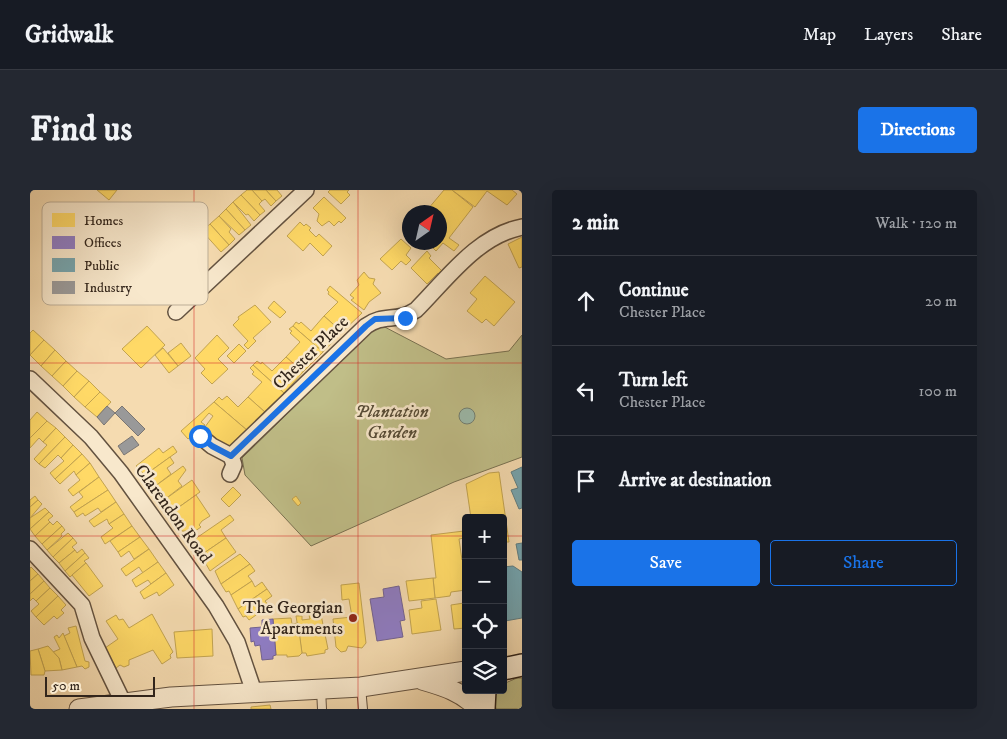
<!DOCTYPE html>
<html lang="en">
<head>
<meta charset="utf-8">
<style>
  body { margin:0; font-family:"IM FELL DW Pica",serif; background:#242831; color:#f1f3f6 }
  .controls { position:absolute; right:15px; bottom:15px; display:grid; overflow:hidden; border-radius:5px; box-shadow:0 5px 20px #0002 }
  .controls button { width:45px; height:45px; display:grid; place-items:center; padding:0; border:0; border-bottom:1px solid #363941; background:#171b24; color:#f1f3f6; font:25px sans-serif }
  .compass { position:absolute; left:372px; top:15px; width:45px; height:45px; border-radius:50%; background:#171b24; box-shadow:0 5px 20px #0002; rotate:34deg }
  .scale { position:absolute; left:15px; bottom:12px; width:110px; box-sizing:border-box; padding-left:5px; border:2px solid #32251b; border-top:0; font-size:14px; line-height:18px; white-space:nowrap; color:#32251b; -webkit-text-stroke:4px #f8e8cc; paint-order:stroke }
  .stop { position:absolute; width:15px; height:15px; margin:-11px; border:4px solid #1a73e8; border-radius:50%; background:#fff }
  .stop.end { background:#1a73e8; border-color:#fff; box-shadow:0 1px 5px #0008 }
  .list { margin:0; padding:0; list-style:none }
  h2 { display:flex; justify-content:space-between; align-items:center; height:65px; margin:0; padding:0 20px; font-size:21px }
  h2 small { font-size:16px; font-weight:400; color:#9ea1a6 }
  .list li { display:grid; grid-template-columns:32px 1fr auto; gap:15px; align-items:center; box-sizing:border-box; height:90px; padding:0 20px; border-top:1px solid #363941 }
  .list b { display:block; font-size:19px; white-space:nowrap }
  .list p { margin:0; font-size:16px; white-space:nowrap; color:#9ea1a6 }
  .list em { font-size:16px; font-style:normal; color:#9ea1a6 }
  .actions { display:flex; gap:10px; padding:15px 20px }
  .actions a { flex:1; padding:11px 0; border:1px solid #1a73e8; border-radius:5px; text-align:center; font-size:18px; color:#1a73e8 }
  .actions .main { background:#1a73e8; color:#fff }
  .icon { flex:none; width:28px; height:28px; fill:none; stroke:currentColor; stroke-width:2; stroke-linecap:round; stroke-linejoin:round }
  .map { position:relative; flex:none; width:492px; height:519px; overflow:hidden; border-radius:5px }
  header { display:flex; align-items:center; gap:30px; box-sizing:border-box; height:70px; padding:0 25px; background:#171b24; border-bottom:1px solid #363941 }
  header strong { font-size:24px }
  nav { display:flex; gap:28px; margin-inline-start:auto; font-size:18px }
  .intro { display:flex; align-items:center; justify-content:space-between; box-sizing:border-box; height:120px; padding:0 30px }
  h1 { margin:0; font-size:35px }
  .button { padding:12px 22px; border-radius:5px; background:#1a73e8; color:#fff; font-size:18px; font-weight:700 }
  main { display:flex; gap:30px; padding:0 30px }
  aside { flex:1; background:#171b24; border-radius:5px; box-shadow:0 5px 20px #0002 }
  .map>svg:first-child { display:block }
  .green { fill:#c0be88; stroke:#797252 }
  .water { fill:#9cbbac; stroke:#727f72 }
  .homes { fill:#ffd966; stroke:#c2a350 }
  .offices { fill:#8e7cc3; stroke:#726291 }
  .public { fill:#76a5af; stroke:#627f83 }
  .industry { fill:#999; stroke:#7a7673 }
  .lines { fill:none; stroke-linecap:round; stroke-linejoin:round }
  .service-casing { stroke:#635240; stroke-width:10 }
  .minor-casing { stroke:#635240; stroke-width:18 }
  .tertiary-casing { stroke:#635240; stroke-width:21 }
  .secondary-casing { stroke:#32251b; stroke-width:24 }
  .service { stroke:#f8e8cc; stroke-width:8 }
  .minor { stroke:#f8e8cc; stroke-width:15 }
  .tertiary { stroke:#f8e8cc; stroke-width:19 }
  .secondary { stroke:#f8e8cc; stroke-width:21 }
  .route { stroke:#1a73e8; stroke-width:6 }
  .grid { fill:none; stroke:#d62828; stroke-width:1; stroke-opacity:0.55 }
  .poi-dot { fill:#8f2418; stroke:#f8e8cc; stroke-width:2 }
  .labels { text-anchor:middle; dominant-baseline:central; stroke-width:5; stroke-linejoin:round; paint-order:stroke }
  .street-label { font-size:18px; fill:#32251b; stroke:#f8e8cc }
  .park-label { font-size:18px; font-style:italic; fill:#564b36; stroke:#f8e8cc }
  .poi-label { font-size:18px; fill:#32251b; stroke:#f8e8cc; text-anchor:end }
  .key { fill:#f8e8cc; stroke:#bdae97; stroke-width:1 }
  .key-label { font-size:14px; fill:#32251b }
</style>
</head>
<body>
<header>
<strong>Gridwalk</strong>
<nav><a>Map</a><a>Layers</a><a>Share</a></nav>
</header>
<div class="intro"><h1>Find us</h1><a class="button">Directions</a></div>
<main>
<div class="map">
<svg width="492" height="519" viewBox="0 0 492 519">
  <rect width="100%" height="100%" fill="#f5dbb0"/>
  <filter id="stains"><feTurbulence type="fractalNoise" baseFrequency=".004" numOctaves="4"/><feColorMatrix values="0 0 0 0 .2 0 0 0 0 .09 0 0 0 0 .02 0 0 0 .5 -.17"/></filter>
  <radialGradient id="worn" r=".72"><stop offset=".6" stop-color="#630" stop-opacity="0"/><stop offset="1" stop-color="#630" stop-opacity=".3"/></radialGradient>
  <!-- green -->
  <g class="green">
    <path d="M349,134L416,169L479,161L492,145V267L424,292L281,356L215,285L212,268Z"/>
    <path d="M487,488H492V519H466L464,509L468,500H473V494Z"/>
  </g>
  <!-- water -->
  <circle class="water" cx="437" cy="226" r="8"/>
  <!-- homes -->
  <g class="homes">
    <path d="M67,0H87L79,10Z"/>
    <path d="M217,0H222L232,11L229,14L235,21L230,25L211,5Z"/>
    <path d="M222,0H236L246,11L241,16L235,9L232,11Z"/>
    <path d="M236,0H247L252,6L246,11Z"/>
    <path d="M300,0H319L317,2L320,5L311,14L298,2Z"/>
    <path d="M414,0H422L443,17L419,48L429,55L424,61L413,53L406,61L398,53L410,52V39L412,36L410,35V22H400L398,19Z"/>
    <path d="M422,0H482L487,4L477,15L457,1L445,17Z"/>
    <path d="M211,5L230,25L224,31L218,24L216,25L203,12Z"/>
    <path d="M294,7L316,28L311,33L309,31L304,36L299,31L292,36L287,31L289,24L283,18Z"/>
    <path d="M203,12L221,35L215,40L196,19Z"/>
    <path d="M196,19L215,40L209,45L189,26Z"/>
    <path d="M189,26L201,39L199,42L205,49L199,55L180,34Z"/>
    <path d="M270,32L274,36L276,34L281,38L279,40L286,47L289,44L302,56L293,66L280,53L273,61L257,46Z"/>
    <path d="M180,34L199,55L191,62L172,41Z"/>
    <path d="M492,47V77L489,78L478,54Z"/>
    <path d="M371,49L381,58L376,65L381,70L376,75L371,71L362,80L350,69Z"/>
    <path d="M397,61L401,66L399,68L413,82L410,85L408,83L397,94L381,78Z"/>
    <path d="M334,82L339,88L345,89L343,94L351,103L339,112L334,120L321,110L324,108L320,105L329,95L327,90Z"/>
    <path d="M455,86L485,112L464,136L456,129L452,133L437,121L447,109L440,103Z"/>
    <path d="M300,96L332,123L312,142L294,126L308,112L298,104L299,102L297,100Z"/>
    <path d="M244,111L256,122L250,128L238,118Z"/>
    <path d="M225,115L241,132L223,148L226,151L218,159L214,155L218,151L203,135L209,129L208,127Z"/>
    <path d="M294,126L312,142L293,162L263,136L266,132L269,134L271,132L281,141Z"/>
    <path d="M117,136L135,155L111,178L92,159Z"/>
    <path d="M263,136L293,162L273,182L256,167L270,152L260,143L262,141L259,139Z"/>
    <path d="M3,140L14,150L0,165V143Z"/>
    <path d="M187,145L199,158L188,169L198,179L182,194L171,183L175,179L165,168Z"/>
    <path d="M14,150L25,160L11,176L0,165Z"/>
    <path d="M151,153L161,166L148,176L138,163Z"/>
    <path d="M209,154L216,161L204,173L197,166Z"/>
    <path d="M133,158L148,176L139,183L125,165Z"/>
    <path d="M25,160L36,171L22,186L11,176Z"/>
    <path d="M256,167L273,182L254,203L223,175L227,171L231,174L232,172L242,181Z"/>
    <path d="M36,171L47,181L33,196L22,186Z"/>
    <path d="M223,175L254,203L236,223L218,207L232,192L222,184L224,182L220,178Z"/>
    <path d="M47,181L59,191L44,207L33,196Z"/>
    <path d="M59,191L70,202L55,217L44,207Z"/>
    <path d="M70,202L81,212L67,227L55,217Z"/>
    <path d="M197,206L208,217L218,207L236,223L218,241L184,212L189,207L192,210Z"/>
    <path d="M184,212L218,241L199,262L172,241L183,226L179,223L171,232L175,235L158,249L151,241Z"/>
    <path d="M7,222L17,231L0,248V230Z"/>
    <path d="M17,231L26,238L13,252L9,248L0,258V248Z"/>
    <path d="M26,238L35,247L9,274L4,269L17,255L13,252Z"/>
    <path d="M35,247L43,255L31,268L28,265L15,278L9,274Z"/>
    <path d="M43,255L52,264L25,289L20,283L34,271L31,268Z"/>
    <path d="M143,256L147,262L115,285L106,276L129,258L133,263Z"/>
    <path d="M52,264L60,273L46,285L44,281L30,294L25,289Z"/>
    <path d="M140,267L144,273L137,278L141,284L124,297L119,295L115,285Z"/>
    <path d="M60,273L69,287L43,306L38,300L50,290L46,285Z"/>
    <path d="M153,276L156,280L148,291L152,296L134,310L126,306V301L124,297Z"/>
    <path d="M469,282L479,352H473V328H441L436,294L459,283Z"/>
    <path d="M69,287L78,300L44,322L40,317L53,307L49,302Z"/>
    <path d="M162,290L170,302L142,322L134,315V310Z"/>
    <path d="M203,297L211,305L199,317L191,309Z"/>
    <path d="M78,300L86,312L71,322L68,318L55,326L53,323L47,327L44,322Z"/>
    <path d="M166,305L180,326L172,331L169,335L171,337L161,344L158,341H152L149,337L150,334L142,327V322Z"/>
    <path d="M5,306L8,310L0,317V310Z"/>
    <path d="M266,306L271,313L268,316L262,309Z"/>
    <path d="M8,310L12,314L0,328V317Z"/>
    <path d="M86,312L94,324L79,334L77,329L64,337L59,331Z"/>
    <path d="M15,318L19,322L0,339V328Z"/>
    <path d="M19,322L23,326L18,330L20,332L5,346L0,339Z"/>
    <path d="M94,324L102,336L75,354L71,347L83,338L79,334Z"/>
    <path d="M200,325L204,330L191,340L196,348L171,365L162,351Z"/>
    <path d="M27,331L32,336L12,354L5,346L20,332L23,335Z"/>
    <path d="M32,336L35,340L31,344L32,346L17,360L12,354Z"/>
    <path d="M102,336L110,347L88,362L80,351Z"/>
    <path d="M434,341V348L429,349L432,370H436V400L421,402L420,406L405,408L403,388H406L401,345Z"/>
    <path d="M38,343L43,348L23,367L17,360Z"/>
    <path d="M110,347L119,359L104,369L99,361L91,367L88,362Z"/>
    <path d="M43,348L47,353L42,357L45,360L29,373L23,367Z"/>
    <path d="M196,348L206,362L180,381L171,365Z"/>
    <path d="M52,359L55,363L35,381L29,373L45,360L47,363Z"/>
    <path d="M119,359L128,372L113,383L109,377L96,386L91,379Z"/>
    <path d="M55,363L59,368L54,371L56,373L40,387L35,381Z"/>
    <path d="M210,364L220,374L191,394L185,381Z"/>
    <path d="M128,372L136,383L121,394L118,390L106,397L102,390Z"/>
    <path d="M56,373L73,396L59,406L42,385Z"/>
    <path d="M220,374L225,381L218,386L222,391L201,405L199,401L196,402L191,394Z"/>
    <path d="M1,377L8,384L0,391V378Z"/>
    <path d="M136,383L144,395L129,406L127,402L114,409L110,402Z"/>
    <path d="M8,384L14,391L0,404V391Z"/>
    <path d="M403,388L405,408L379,411L376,391Z"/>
    <path d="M14,391L20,398L6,411L3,408L0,411V404Z"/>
    <path d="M222,391L225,397L232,392L237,399L208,419L201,405Z"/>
    <path d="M329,393L336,453L332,458L318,456L316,461L311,462L306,457L303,429L322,427L319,409L312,410L311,395Z"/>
    <path d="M20,398L28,406L6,427L1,421L9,414L6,411Z"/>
    <path d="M237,399L242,406L235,411L239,416L219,430L216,426L213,427L208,419Z"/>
    <path d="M28,406L36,415L31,420L34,423L27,429L24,426L14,435L6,427Z"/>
    <path d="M436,406V438L424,439L421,415L434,413L433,407Z"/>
    <path d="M406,409L411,440L382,444L379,420L392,418L391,411Z"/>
    <path d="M283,415H289L298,459L295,460V463L277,466L276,463H272L266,426H272V430L280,429L279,425L285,424Z"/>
    <path d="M122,424L143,462L140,465L141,468L132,474L123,460L99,470V475L94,477L90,475L86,478L75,458L88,449L76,431L86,425L89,430L93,429L99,438Z"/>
    <path d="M261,428L262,434L268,433L272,463L269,466L257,467V465H246L243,429Z"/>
    <path d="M46,436L55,471L59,472V477L55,479L52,476L47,477L34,446L40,443L38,438Z"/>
    <path d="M182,439L183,466L147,468L144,442Z"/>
    <path d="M33,443L47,477L32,480L29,468L23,462L30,459L24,447L27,445L29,448Z"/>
    <path d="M18,456L29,468L32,480L15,481L8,459Z"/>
    <path d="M8,459L15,481L14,485H1L0,461Z"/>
    <path d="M240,515L241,519H221V517Z"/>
  </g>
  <!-- offices -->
  <g class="offices">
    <path d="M369,396L375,430L370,431L373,447L347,451L340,409L354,407L353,399Z"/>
    <path d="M243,429L246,465L243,466V469L232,470L230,455L225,456L224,451L221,452L220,438L232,437V430Z"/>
  </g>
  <!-- public -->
  <g class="public">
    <path d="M492,277V318L489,319L481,300L488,298L481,282Z"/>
    <path d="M492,353V370H489L486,354Z"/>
    <path d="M483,376L492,382V428L475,431L473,430V377Z"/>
  </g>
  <!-- industry -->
  <g class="industry">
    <path d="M77,216L85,223L74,235L67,227Z"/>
    <path d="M92,216L115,239L108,246L85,223Z"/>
    <path d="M102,246L109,255L94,265L88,256Z"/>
  </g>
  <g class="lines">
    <defs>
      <g id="service">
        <path d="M331,497L333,519"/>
        <path d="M291,499L292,519"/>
      </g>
      <g id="minor">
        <path d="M146,122L276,0"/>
        <path d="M0,189L61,247L91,283L186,416L207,452L224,502"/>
        <path d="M170,246L182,256L201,266L336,136C354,123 366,133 386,120C417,89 447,46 492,37"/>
        <path d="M200,284L204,275L201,266"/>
        <path d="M0,359L52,415L62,448L93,512"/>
      </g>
      <g id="tertiary">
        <path d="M392,490C413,496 433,502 448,519"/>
        <path d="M49,519L141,507L331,497L436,481"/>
      </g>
      <g id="secondary">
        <path d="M473,479L492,475"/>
        <path d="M454,519L455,500"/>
      </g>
    </defs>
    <!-- service casing -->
    <use href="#service" class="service-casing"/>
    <!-- minor casing -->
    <use href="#minor" class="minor-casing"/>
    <!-- tertiary casing -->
    <use href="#tertiary" class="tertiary-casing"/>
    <!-- secondary casing -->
    <use href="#secondary" class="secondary-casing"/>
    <!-- service -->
    <use href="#service" class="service"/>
    <!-- minor -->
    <use href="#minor" class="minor"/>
    <!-- tertiary -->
    <use href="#tertiary" class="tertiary"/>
    <!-- secondary -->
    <use href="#secondary" class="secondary"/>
  </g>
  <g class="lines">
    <!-- route -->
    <path class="route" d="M170,246L182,256L201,266L336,136L345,129L375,128"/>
  </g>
  <!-- grid -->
  <path class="grid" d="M164,0V519M328,0V519M0,173H492M0,346H436M473,346H492"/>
  <!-- markers -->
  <circle class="poi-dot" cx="323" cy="428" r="5"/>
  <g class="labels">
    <!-- street labels -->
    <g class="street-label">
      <text transform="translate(281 163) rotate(-44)">Chester Place</text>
      <text transform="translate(143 324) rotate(54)">Clarendon Road</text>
    </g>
    <!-- park labels -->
    <g class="park-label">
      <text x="362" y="222">Plantation<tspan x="362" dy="21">Garden</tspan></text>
    </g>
    <!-- poi labels -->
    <g class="poi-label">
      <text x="313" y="418">The Georgian<tspan x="313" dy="21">Apartments</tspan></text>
    </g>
  </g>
  <!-- legend -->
  <rect x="12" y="12" width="166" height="103" rx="8" class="key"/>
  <rect x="22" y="23" width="23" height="14" fill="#ffd966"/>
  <rect x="22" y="46" width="23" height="13" fill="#8e7cc3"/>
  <rect x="22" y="68" width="23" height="14" fill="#76a5af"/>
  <rect x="22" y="91" width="23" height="13" fill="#999"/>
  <g class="key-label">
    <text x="54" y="35">Homes</text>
    <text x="54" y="57">Offices</text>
    <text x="54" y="80">Public</text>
    <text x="54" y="102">Industry</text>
  </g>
  <rect width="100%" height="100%" filter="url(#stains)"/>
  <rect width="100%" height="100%" fill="url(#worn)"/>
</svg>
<div class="controls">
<button>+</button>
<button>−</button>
<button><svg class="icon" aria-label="locate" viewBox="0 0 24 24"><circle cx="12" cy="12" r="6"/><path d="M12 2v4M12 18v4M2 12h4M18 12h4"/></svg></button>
<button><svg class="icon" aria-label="layers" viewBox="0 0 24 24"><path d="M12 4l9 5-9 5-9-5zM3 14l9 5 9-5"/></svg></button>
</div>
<svg class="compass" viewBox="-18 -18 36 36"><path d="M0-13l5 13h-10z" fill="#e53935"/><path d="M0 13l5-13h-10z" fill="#9ea1a6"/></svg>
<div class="scale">50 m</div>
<div class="stop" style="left:170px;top:246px"></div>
<div class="stop end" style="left:375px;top:128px"></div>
</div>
<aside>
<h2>2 min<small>Walk · 120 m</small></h2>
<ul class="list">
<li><svg class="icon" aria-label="ahead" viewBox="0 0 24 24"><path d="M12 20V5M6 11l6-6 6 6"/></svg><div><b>Continue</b><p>Chester Place</p></div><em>20 m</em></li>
<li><svg class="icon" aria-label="left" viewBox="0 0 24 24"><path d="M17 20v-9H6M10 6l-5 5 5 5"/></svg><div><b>Turn left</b><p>Chester Place</p></div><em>100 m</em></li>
<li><svg class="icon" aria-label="arrive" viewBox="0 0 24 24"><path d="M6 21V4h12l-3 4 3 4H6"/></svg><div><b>Arrive at destination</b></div></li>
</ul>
<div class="actions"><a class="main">Save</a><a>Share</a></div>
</aside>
</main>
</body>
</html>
